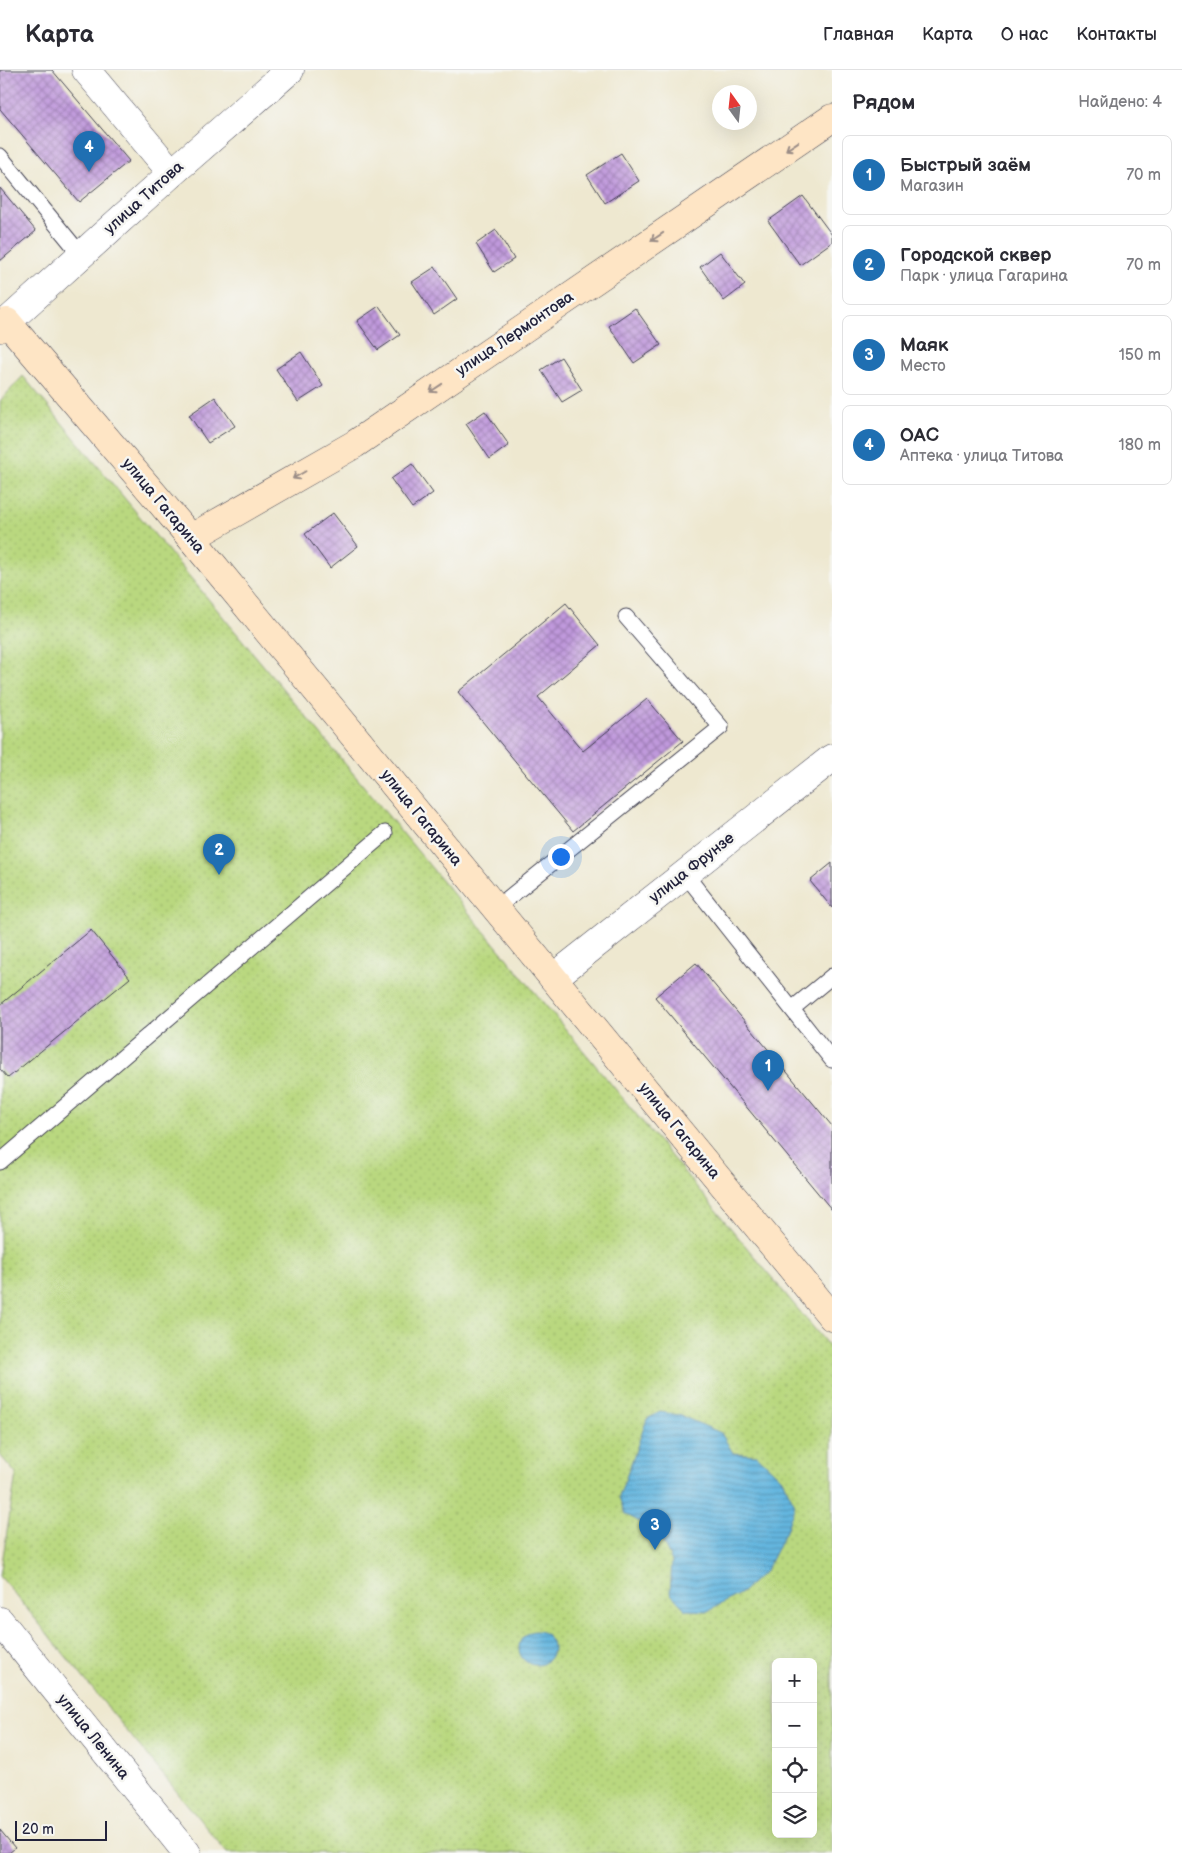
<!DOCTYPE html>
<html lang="ru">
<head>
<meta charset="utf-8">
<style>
  body { margin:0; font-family:"Balsamiq Sans",sans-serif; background:#f7f7f7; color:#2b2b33 }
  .controls { position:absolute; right:15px; bottom:15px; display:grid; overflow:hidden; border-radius:8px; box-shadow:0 5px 20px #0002 }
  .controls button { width:45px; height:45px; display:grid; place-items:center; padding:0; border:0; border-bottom:1px solid #e1e1e2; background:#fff; color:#2b2b33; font:25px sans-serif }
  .compass { position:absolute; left:712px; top:15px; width:45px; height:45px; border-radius:50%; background:#fff; box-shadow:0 5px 20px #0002; rotate:345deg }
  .scale { position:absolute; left:15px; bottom:12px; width:92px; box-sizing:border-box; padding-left:5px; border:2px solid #22223b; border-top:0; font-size:14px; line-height:18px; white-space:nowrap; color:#22223b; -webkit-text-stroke:4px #f6f6f2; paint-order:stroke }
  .you { position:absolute; left:560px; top:786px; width:18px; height:18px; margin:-12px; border:4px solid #fff; border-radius:50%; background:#1a73e8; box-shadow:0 0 0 8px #1a73e833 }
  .badge { display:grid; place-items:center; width:32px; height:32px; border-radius:50%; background:#1f6fb2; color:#fff; font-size:16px; font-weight:700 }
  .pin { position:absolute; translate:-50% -41px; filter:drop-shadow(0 1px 2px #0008) }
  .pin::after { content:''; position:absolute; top:26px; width:18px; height:15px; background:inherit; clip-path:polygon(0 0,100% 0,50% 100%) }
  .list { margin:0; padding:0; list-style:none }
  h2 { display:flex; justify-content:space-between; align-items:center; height:65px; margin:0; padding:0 20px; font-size:21px }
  h2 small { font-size:16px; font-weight:400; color:#7c7c81 }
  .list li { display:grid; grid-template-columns:32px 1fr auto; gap:15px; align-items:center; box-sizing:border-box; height:80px; margin:0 10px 10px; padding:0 10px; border:1px solid #e1e1e2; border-radius:8px }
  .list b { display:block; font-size:19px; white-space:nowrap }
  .list p { margin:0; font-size:16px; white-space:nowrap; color:#7c7c81 }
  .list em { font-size:16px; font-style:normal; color:#7c7c81 }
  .icon { flex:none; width:28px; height:28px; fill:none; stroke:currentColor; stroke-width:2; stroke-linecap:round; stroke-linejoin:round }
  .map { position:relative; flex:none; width:832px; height:1783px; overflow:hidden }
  header { display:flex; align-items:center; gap:30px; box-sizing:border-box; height:70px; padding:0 25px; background:#fff; border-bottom:1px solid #e1e1e2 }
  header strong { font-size:24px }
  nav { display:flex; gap:28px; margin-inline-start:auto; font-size:18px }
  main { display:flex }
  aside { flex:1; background:#fff }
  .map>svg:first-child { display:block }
  .green { fill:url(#green-dots); stroke:#6e7d5d; fill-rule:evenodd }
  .water { fill:url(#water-rules); stroke:#436c8d }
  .building { fill:url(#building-cross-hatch) }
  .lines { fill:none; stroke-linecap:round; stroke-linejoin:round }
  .lane-casing { stroke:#414051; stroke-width:17 }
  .street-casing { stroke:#414051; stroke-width:29 }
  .secondary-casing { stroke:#414051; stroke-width:29 }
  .lane { stroke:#fff; stroke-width:15 }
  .street { stroke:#fff; stroke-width:28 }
  .secondary { stroke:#fee5c5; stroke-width:28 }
  .oneway { stroke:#9b8d87 }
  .labels { text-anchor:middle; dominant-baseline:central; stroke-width:5; stroke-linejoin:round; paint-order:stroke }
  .street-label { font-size:16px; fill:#22223b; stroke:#f6f6f2 }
</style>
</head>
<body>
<header>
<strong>Карта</strong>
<nav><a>Главная</a><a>Карта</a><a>О нас</a><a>Контакты</a></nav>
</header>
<main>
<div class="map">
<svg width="832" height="1783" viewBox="0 0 832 1783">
  <defs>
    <pattern id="green-dots" width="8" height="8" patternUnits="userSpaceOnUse" patternTransform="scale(1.25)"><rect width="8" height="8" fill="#b9d87f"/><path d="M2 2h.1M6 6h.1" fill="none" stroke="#9fb96f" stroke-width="1.8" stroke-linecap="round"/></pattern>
    <pattern id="water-rules" width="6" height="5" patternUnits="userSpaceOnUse" patternTransform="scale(1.25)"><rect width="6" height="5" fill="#64b6df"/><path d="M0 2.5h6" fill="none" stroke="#5294b6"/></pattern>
    <pattern id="building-cross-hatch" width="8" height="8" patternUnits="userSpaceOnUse" patternTransform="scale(1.25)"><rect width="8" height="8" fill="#c099dc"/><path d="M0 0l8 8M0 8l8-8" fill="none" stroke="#9c7cb4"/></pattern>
  </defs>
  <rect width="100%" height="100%" fill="#f6f6f2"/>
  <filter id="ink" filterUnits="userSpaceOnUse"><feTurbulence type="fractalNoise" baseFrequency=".02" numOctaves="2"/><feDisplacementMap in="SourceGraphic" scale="10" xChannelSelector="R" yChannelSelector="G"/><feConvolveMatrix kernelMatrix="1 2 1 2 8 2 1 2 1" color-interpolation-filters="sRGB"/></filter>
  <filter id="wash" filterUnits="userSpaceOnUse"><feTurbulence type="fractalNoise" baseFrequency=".0096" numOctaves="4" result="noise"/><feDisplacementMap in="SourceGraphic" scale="20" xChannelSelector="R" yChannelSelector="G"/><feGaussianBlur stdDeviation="1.12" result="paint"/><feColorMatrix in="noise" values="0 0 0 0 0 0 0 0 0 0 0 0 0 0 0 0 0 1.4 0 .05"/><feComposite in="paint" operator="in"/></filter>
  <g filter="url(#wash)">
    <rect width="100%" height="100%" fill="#eee8d0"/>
    <!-- green -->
    <path class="green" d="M23,306L832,1280V1783H227L0,1506L16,1404L0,1385V331ZM776,1592H813V1764H776Z"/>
    <!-- water -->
    <g class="water">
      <path d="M660,1342L679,1345L721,1363L733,1383L757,1385L782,1409L795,1435L786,1461L766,1500L741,1523L708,1541L686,1540L670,1523L672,1491L657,1461L625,1444L619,1427L647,1349Z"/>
      <circle cx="536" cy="1578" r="17"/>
    </g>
    <g id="blocks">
      <!-- building -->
      <g class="building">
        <path d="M0,0H52L129,91L79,132L0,39Z"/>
        <path d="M621,83L639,111L605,133L587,105Z"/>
        <path d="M0,118L36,161L0,191Z"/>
        <path d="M803,126L832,165V172L800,195L768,151Z"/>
        <path d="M496,160L514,189L494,202L476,174Z"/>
        <path d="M720,182L745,215L724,231L700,197Z"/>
        <path d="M435,197L457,229L434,245L412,212Z"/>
        <path d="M379,236L400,265L378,280L357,251Z"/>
        <path d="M635,238L661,275L634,293L609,256Z"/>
        <path d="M301,282L323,316L298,332L276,299Z"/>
        <path d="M561,287L582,320L562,332L541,300Z"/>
        <path d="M215,327L235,356L208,373L189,345Z"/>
        <path d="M485,341L509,375L490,389L466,354Z"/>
        <path d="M412,394L433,423L412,438L391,409Z"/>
        <path d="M333,443L358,476L330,498L305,464Z"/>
        <path d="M566,533L600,575L538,627L583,681L647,629L683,671L573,761L458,622Z"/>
        <path d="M832,793V838L810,811Z"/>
        <path d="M91,860L130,908L8,1008L0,999V935Z"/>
        <path d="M696,893L832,1056V1140L655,927Z"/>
        <path d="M0,1760L15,1778L9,1783H0Z"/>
      </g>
    </g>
  </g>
  <g filter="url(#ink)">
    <use href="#blocks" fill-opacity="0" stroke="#414051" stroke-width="1"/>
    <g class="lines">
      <defs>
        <g id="lane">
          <path d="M0,86L81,185"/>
          <path d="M685,804L832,990"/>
          <path d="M496,838L721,657L626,547"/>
          <path d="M792,939L832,906"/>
          <path d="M0,1092L385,763"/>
        </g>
        <g id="street">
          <path d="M86,0L172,103"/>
          <path d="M7,252L172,103L290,0"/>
          <path d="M553,908L832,688"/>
          <path d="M0,1551L187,1783"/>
        </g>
        <g id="secondary">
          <path d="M0,258L7,252L191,468L832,1247"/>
          <path d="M191,468L355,374L832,48"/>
        </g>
      </defs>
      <!-- lane casing -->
      <use href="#lane" class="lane-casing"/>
      <!-- street casing -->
      <use href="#street" class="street-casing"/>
      <!-- secondary casing -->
      <use href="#secondary" class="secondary-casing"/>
      <!-- lane -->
      <use href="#lane" class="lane"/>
      <!-- street -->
      <use href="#street" class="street"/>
      <!-- secondary -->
      <use href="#secondary" class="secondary"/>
    </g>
    <!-- one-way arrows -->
    <defs><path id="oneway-shaft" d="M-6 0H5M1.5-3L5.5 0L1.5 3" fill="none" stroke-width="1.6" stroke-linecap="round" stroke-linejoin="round" transform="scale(1.25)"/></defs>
    <g class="oneway">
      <use href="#oneway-shaft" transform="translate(792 76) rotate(146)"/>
      <use href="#oneway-shaft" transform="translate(657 167) rotate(146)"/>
      <use href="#oneway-shaft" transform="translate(436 318) rotate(146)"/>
      <use href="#oneway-shaft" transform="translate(299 405) rotate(150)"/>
    </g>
  </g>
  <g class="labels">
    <!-- street labels -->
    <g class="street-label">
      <text transform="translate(144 128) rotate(-42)">улица Титова</text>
      <text transform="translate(515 264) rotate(-34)">улица Лермонтова</text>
      <text transform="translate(163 436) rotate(50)">улица Гагарина</text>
      <text transform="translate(421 748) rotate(51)">улица Гагарина</text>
      <text transform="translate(692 798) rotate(-38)">улица Фрунзе</text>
      <text transform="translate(679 1061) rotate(51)">улица Гагарина</text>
      <text transform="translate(93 1667) rotate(51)">улица Ленина</text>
    </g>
  </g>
</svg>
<div class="controls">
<button>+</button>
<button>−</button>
<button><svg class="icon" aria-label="locate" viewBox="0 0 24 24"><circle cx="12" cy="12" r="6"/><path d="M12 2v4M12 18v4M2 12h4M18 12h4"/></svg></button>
<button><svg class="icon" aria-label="layers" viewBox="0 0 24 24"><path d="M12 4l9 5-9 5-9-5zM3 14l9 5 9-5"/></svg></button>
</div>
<svg class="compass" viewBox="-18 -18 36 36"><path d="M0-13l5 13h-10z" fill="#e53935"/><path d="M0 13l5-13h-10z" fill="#7c7c81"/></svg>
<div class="scale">20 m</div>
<div class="you"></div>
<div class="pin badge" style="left:768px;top:1021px">1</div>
<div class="pin badge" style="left:219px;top:805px">2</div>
<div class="pin badge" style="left:655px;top:1480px">3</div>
<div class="pin badge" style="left:89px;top:102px">4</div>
</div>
<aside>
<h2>Рядом<small>Найдено: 4</small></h2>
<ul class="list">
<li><span class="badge">1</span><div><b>Быстрый заём</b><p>Магазин</p></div><em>70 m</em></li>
<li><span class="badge">2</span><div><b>Городской сквер</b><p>Парк · улица Гагарина</p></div><em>70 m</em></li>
<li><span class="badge">3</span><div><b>Маяк</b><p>Место</p></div><em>150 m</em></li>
<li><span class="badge">4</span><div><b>ОАС</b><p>Аптека · улица Титова</p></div><em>180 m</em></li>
</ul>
</aside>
</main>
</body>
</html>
